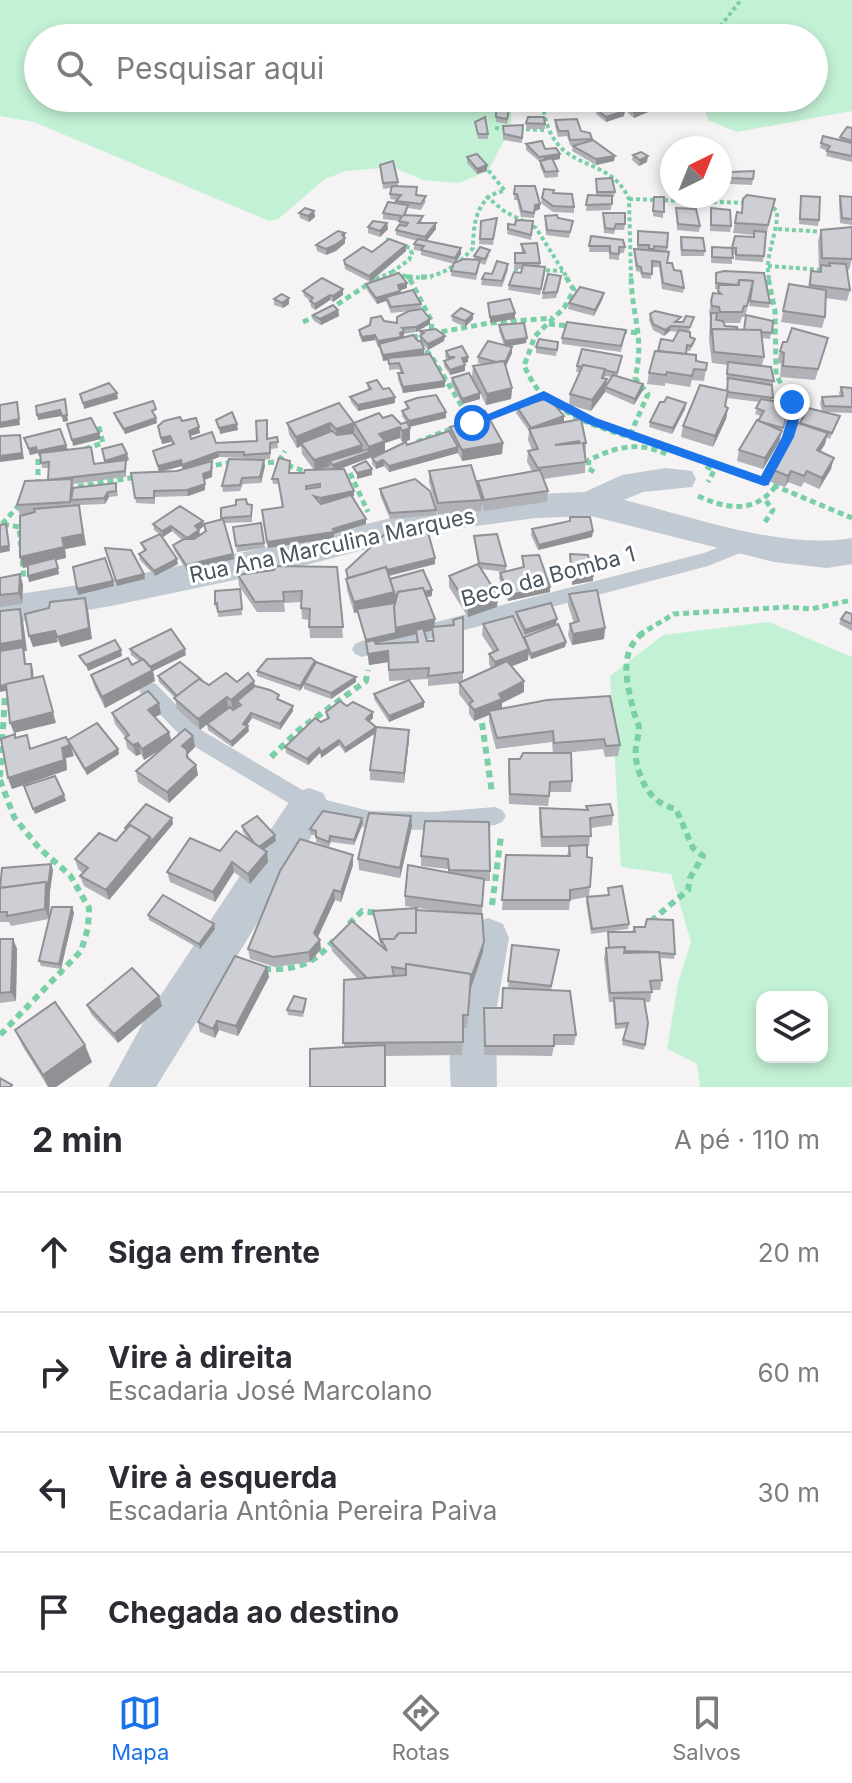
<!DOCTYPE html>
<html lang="pt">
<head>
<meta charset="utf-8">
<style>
  body { margin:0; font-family:Inter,sans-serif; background:#f2f2f3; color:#2b2b33 }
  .controls { position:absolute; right:24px; bottom:24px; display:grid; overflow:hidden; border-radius:16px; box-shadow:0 4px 12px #0003 }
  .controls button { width:72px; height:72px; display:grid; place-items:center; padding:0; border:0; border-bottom:2px solid #e1e1e2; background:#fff; color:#2b2b33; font:40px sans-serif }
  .compass { position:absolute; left:660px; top:136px; width:72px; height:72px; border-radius:50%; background:#fff; box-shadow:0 4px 12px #0003; rotate:43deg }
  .stop { position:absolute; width:24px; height:24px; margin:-18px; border:6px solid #1a73e8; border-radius:50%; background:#fff }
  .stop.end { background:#1a73e8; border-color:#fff; box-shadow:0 2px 8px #0008 }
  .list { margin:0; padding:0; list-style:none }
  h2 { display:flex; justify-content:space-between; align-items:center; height:104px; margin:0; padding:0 32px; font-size:34px }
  h2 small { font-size:26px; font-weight:400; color:#7c7c81 }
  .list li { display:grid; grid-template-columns:52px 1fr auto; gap:24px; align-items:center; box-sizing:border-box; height:120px; padding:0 32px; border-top:2px solid #e1e1e2 }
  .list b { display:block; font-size:30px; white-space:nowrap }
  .list p { margin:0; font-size:26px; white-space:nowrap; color:#7c7c81 }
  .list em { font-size:26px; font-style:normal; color:#7c7c81 }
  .icon { flex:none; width:44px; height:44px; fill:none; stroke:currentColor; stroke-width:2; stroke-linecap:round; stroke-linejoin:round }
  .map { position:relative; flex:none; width:852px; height:1087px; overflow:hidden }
  .search { position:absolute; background:#fff; box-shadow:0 4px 12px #0003; left:24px; right:24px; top:24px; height:88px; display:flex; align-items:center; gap:20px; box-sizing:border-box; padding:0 28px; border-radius:44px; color:#7c7c81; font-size:30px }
  .sheet { height:584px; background:#fff }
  nav { display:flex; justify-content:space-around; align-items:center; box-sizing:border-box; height:112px; border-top:2px solid #e1e1e2; background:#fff; font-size:22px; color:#7c7c81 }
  nav a { display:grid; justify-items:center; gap:4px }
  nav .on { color:#1a73e8 }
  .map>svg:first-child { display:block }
  .green { fill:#c3f1d5; fill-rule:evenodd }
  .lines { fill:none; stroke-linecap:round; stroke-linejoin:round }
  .path-far2 { stroke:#7ad0a6; stroke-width:4; stroke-dasharray:4 3; stroke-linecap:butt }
  .path-far1 { stroke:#7ad0a6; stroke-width:5; stroke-dasharray:6 4; stroke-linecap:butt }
  .path { stroke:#7ad0a6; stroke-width:6; stroke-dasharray:7 5; stroke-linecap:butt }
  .lane { fill:#c1cad2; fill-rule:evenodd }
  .street { fill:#c1cad2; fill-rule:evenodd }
  .wall { fill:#b0b2b7; fill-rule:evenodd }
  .shaded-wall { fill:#909195 }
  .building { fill:#cdcfd5; stroke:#909195; stroke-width:2; fill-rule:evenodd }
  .route { fill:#1a73e8 }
  .labels { text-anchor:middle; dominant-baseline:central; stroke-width:6; stroke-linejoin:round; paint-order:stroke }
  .street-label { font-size:22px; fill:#4a5661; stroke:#fff }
</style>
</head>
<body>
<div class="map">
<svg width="852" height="1087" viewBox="0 0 852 1087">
  <rect width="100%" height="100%" fill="#f5f3f3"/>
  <!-- green -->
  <g class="green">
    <path d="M0,0H852V111L737,132L708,120L702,98H814V38H733L721,28L701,26L665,38H546L528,31L499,28L486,38H38V98H512L511,127L488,171L459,183L423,180L393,167L346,171L325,179L278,219L269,221L34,122L0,116Z"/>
    <path d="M769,622L852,657V1087H700L697,1064L667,1049L678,983L691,942L671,874L621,867L610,676L663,635ZM762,997H822V1057H762Z"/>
  </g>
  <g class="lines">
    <!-- path-far2 -->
    <g class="path-far2">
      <path d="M680,38L719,28L741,0"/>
      <path d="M570,98L544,112C556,176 608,152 629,199L631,279"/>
      <path d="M495,128L509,129"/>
      <path d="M519,129L546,130"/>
      <path d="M484,165L505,191"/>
      <path d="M486,196L504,211L536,228L568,279"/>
      <path d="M629,199L747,203"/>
      <path d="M778,229L825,232"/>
      <path d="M386,239L410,248L412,254L409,260L392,272"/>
      <path d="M768,266L826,270"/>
      <path d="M514,269L529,270"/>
      <path d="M539,270L563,271"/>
      <path d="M376,279L392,272C425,285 450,274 473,248C473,224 477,194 505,191"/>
      <path d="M769,279C764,255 778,235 777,211L769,204"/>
    </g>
    <!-- path-far1 -->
    <g class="path-far1">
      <path d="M406,277H415"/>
      <path d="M421,277H432"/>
      <path d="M566,277L574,290L564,308L535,336L524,366C529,375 533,385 541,393C577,428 638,438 685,453"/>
      <path d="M410,279L432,322L431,332"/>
      <path d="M329,310L379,277"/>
      <path d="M303,322L320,314"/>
      <path d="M549,324L571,326"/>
      <path d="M621,331L640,333"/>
      <path d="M412,337L490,323L552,318"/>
      <path d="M419,343L432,357L472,423"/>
      <path d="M485,419L544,395"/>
      <path d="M630,435L648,394L635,378C645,337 632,317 631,277"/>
      <path d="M417,442L456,427"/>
      <path d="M85,449L103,443L98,423"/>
      <path d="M698,458L749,475L852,518"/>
      <path d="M279,461L285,451"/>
      <path d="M258,463L278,462L310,473"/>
      <path d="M706,466L714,471L708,482"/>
      <path d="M206,467L232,462"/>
      <path d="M594,472L588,468L589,460C615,447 638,441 666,454"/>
      <path d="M350,473L368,512"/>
      <path d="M764,482L788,437L796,409L776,375L775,311L768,277"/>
      <path d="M38,485V457L44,456"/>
      <path d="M68,488L137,477"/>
      <path d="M698,496C726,509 754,514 775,487"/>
      <path d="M765,522L773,510L766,501"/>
      <path d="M2,524L20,504"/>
      <path d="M3,524L19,527L24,580"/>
      <path d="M639,635L674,614L788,607L811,609L852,600"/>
    </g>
    <!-- path -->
    <g class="path">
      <path d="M643,633C618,652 627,682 633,709C634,715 638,721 639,727C639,737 634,748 636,759C640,783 652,804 676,809L693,848L703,856L690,878L688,890L650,922"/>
      <path d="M482,723L492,793"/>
      <path d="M271,757L300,729L366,681L368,670"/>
      <path d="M0,777L5,696"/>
      <path d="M0,780L14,817L39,848L70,875L89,908L88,928L81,951L0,1035"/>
      <path d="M492,905L501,836"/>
      <path d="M349,924L362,911L378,913"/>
      <path d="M264,969C294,971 315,964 334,940"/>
    </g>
    <!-- lane -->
    <g class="lane">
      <path d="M744,537L753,544L750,549L708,566L362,657L355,654L352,649L355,644L362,641L704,553Z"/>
      <path d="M149,682L156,684L201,730L314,797L370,811L435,812L495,807L502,810L506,816L502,822L495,825L435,830L370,829L302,811L187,742L142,696L139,690L142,684Z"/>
    </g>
    <!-- street -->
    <g class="street">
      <path d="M666,468L692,471L696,479L692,487L643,492L624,500C694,517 781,550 852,538V564L827,568L774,562L591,516L536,518L431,532L306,565L111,606L0,625V597L111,580L306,539L431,508L536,494L585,492L622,475Z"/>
      <path d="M309,788L323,793L329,805L323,817L156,1087H108L145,1019L295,793Z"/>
      <path d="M488,918L503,924L509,938L496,1012L497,1087H451C447,1034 451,973 473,924Z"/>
    </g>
  </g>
  <!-- wall -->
  <g class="wall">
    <path d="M465,98H493L488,103L481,100L477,103Z"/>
    <path d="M536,98H564V101L545,109L536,102Z"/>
    <path d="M645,98H671L670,103L654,107L645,103L648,112L634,118L628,113L629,108L645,102Z"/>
    <path d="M496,107L509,115L507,124L496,122Z"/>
    <path d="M596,109L613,110L624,116L606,122L596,114Z"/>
    <path d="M555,120L581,131L592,139V141L614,161L596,165L572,151L573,146L575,145H570L567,136L558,137L555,126Z"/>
    <path d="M475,122L488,134V139H478Z"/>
    <path d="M526,123L545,124V129H526Z"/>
    <path d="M523,125L522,143L503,140V126Z"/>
    <path d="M852,128V162L826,156L827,151L820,148L821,143L839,140L840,137Z"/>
    <path d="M526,144L545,149L560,159L553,160L558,171V177L545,178L540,166V162L526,150Z"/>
    <path d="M633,155L647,162L639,166L632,160Z"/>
    <path d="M467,157L487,171L477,174L467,163Z"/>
    <path d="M381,170L398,182V186L416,195L426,201L421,210L408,208L406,215L423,216L421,223L436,229L426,241L461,248V254L455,263L474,260V256L489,255L485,265L480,263L476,280L451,276V271L454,264L421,255V251L414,250V244L417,241L396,235V230L399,226V221L383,219V213L396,204L397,200L390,199L391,188L383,189Z"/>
    <path d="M730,172L753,179L752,185L730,184L729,177Z"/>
    <path d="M596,179L615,192L614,197H612L611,210L586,211L588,195H596Z"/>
    <path d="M515,186L540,209L535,211L534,218L521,217L517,200H514Z"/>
    <path d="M553,193L574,207V213L553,212L541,203L542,198Z"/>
    <path d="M689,196H707V201L693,200Z"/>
    <path d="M801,196L819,220L818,226L799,224Z"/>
    <path d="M840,196L852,197V225L840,223L839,202Z"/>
    <path d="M654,197H664L663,218L653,216Z"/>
    <path d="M743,199H775L766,236L763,262L735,260V254H732V264L711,263L712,247L732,248L753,237V235L733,233L737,212L741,213Z"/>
    <path d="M676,208L700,226L699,232L677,230Z"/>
    <path d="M711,208L731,226L730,232L710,231Z"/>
    <path d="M314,211L315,217L309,222L300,218L299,213Z"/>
    <path d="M603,213L625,224L624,230H615L614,234L604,233Z"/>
    <path d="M545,216L573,221L569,238L546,235Z"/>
    <path d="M481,221L496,224L493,245L479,244Z"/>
    <path d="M533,221L531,240L507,234L508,224L515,225Z"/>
    <path d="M387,223L388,229L380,237L368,233V227Z"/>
    <path d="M821,230L852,259L849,270H847L850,290L847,301L825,298V317L822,328L781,322L789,284L808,287L811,271H819L818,241Z"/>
    <path d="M638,231L668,233L667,263L674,270L684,288L683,293L662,289L659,267H652L651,279L642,278L640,272L636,271L634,255V249L637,250Z"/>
    <path d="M345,233V243L336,251L326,255L317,251L316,245Z"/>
    <path d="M591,236L625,247L624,253H619V260L609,259V252H589Z"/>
    <path d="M681,237L705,251L704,256H681L680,243Z"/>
    <path d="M521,244L540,263V267L545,273L540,295L508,290L509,285L521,273L522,269H514L515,253H522Z"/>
    <path d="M406,251L370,282L345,269L344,260L372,252Z"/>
    <path d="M508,264V270L502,287L481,285L482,279L492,274Z"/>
    <path d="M724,271L764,273L770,303L769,308L749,306L751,292L745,317H742L740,323H724L725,326L737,327V330H744L746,315L773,321L770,339L762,338L764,357L762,366L771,367L774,381L772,386V401L790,404L779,442L763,469L737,461L739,450L757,420L758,421L761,416L755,414L759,402L727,398L725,406L728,408L726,419L713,447L681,437L683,426L700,385L727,391L728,380H726L728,365L712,363L709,340L710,317L709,312L713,293H718V289H715L716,273Z"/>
    <path d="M561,282L556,298L542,299L543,293Z"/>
    <path d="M407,283V288L399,291L400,294L421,304V309L430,319V324L416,332L404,334V337L420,341V331L444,341L428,350L423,344L424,354L445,387L403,393L398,379V373H401L399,369L389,370V360L383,361L379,346L378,347L375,340L362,342L359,335V330L384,321L397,323L410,311L391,313L386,301L377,304L367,290L366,284Z"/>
    <path d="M343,289V295L333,302L330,300L315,310L311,307L310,301L304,296L303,291Z"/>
    <path d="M603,298L594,316L568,309L569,303Z"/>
    <path d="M274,299L289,304L283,308L274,305Z"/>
    <path d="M338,310L339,316L321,325L314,321L313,315Z"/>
    <path d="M650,314L680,322L694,317L689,331L690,337L695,339L694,344L690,351H686V354L696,361L707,363L704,381L692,380L690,387L665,383V386L647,384L649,373L658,351L673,341L678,332L670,331L664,336L653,330L649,320Z"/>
    <path d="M452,316L473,319L465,327L452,321Z"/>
    <path d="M499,325L526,343L509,346L512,353L506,366L512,388L511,399L486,405L472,377L473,366L483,364L478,363V357L504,345L499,331Z"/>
    <path d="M626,330L621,352L562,344V338Z"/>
    <path d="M558,342L556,356L536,353V347Z"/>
    <path d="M825,349L815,380L780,377L781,364L777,362L780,351Z"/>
    <path d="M446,351L468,357V362L464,363L465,371L450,375L444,366V361L447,360L445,357Z"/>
    <path d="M621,362L617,376L643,384V390L634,405L605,392L591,411L569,405L570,394L579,372H576L577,366ZM604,376L611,377L606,385L604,378Z"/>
    <path d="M452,378L480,399L462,404L451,383Z"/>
    <path d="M367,383L383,389L395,397V403L358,411L351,402L350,397L368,390Z"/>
    <path d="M841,387L852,388V413L822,412L820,403L822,397L840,396L839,393Z"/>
    <path d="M405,402L446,418L409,427L410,440L402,442L400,438L385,443V452L450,432V427L474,421L475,414L503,443L502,454L462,461L458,453L389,472L384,466L376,469L372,464V458L383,453L339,469L354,491V496L352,497L366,524L334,534V538L268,548L262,510L282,507L279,484H273L272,479L290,467V473H304L314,470L302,454L301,446L297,448L289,434L287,423H354V434V423L383,418L401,424L406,422L402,416V411L407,409Z"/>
    <path d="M664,402L685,409L672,434L649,427L650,422Z"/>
    <path d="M517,407L564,416V422L586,443L585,473L543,479L548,491L547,502L484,511L482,504L481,511L438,514L429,482V471L478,488V481L532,471L527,462L528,451L532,450L528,440L529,431L516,413Z"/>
    <path d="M114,413L157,415L155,416L157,423L125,434L116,419Z"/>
    <path d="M840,416L830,439L826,437L825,444L820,452L831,469L819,489L804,482L801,487L788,482L785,487L768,481L771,469L799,424Z"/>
    <path d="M182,421L200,433L191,436V439L216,443L257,441L268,426V439L277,437L278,448L271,449L270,459L253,460L265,466L261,483L243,484L240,491L223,492L222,486L245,460V458L219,457L203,463L213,466L212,477L204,480L205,490L188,496L155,497V504L136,503L131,473L177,471L182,469V466L159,472L153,451L172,444L171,442L162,444L158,426Z"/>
    <path d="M24,438L67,450L94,464L105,462L102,449L129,460L126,461V477L73,484L74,488L117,489L118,496L109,497L105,504L79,505L86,545L65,549L66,558L56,560L59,574L29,582L28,576V567L23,568L20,557V516L17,505L48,480L49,468H42L40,456H39L38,453L30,455Z"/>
    <path d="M380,489L436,510V515L390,519L380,495Z"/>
    <path d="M247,504L252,511V522L224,523L234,559L187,571L174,550L173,545L182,540L172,531L163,537L154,530L153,524L203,521L204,526L199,530L200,535L205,531L204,524L222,519L221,508Z"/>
    <path d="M261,523L265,548L237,552L233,527Z"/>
    <path d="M532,529L593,531L592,537L538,550L531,535Z"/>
    <path d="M474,536L506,566V571L523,567L522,556L550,587V592L508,601L499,578L500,573L504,572L482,569L498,596L497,607L468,617L449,587V576L478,564Z"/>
    <path d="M141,543L178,564L155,576L140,560L139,554L144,551Z"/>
    <path d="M435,558V564L389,576L390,579L432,596L426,597L435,619L434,627L453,625V620L463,617V681L491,668L489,664V654L493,652L482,635L483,624L524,639L566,642L565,647L531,659L528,654V660L512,666L524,681V692L502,703V709L547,700L620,745L618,756L605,757L603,749L563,753L572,781L571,792H550L548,806L509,804L508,769L509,759H520L553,753L552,742L496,749L489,722V715L474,721L469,714V707L459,694V683L428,686V679L409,680L424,707L389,722L374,699V694L409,680L389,681L388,662L369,665L366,643L357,612L354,613L347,590L346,579ZM432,630L433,641H427L425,632ZM416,634V642L375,643L396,638Z"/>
    <path d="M337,567L343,638H310L309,620L302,619L301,602L284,603L285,612H257L239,586L238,575Z"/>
    <path d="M20,574L23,585L22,604L0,607V578Z"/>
    <path d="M240,589L242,615L218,617V609H216L215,604Z"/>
    <path d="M569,594L605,628L604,639L572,645L568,635L570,624L574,623L568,605Z"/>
    <path d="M516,612L557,619L556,624L524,635L516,618Z"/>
    <path d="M852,614V631L839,624L841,619Z"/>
    <path d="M130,649L186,655L153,671L155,681L105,708L94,686L91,675L132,665L139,661L131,655Z"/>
    <path d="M315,664L356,677V682L331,699L304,689V685L300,691L257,676V671Z"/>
    <path d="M158,676L202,680L209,685L254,681L255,686L293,706V711L280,730L252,718L247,725L249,731L232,747L208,730L207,724L200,730L177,709L175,698L159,682Z"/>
    <path d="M347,706L373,718L370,721L376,727L409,740L404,783L370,780V770L376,733L345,753L339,745L321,758L320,753L308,765L286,753L285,747L321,722L327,719L326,712Z"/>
    <path d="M112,713L161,714L155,717L171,741L193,736L195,747L188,754V758L196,765L198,775L169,803L138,782L136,771L164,747L144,760L141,754L136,756L127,748L125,737L115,724Z"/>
    <path d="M15,734L16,737L31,749L69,742L118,749L119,754L87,775L71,748L74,756L66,758L67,770L12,789L8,778Z"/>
    <path d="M586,806L613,815L612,825L591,828L589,846H587L590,887L589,896L608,895V888L629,924L628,929L591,934L586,902L587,897L570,900L569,910H502L506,855L567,856L569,847H541L539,819L540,808L586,809Z"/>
    <path d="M411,816L412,826L400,878L359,870L358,859Z"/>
    <path d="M172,818L173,824L109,900L84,886L80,876L83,873L78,869L75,859L116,841L125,831V828Z"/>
    <path d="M362,818L363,823L354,845L331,842L329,847L316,842V836L310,834V829Z"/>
    <path d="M425,821L490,871V881H484L482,914L483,952L471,988L467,1028H463L462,1055L385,1056L344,1047V980L358,979L332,951L331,942L381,946L373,911L417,910L445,912L405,906V896L448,872V869L421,866V856Z"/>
    <path d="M242,826L276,841L263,849L267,852L268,862L250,884L234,872L215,902L170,882L167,872L248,839L243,832Z"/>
    <path d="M51,864L53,870L50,891L49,919L11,926L9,922H0V886Z"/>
    <path d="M353,865L341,902L335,900L318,937L321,949L310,962L275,967L250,959L248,949Z"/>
    <path d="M72,907L74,913L61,969L41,966L39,961Z"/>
    <path d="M148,915L214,924L215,929L200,949L149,920Z"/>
    <path d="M634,927L675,954L674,959L660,958L662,980L660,990H652L650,1002H645V1045L644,1050L622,1045L626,1028L615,1029L613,1002H609L604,958L606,948H608V932H632Z"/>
    <path d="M0,939H13L17,949L16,1001L0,1003Z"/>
    <path d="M512,945L559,950L551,990L576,1035L574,1045H554L552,1056L484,1055V1008H501L508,988Z"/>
    <path d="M267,967L269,977L238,1036L219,1030L215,1038L200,1032L198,1022Z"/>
    <path d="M159,996L162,1006L118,1043L91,1014L87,1005Z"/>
    <path d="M306,999V1004L303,1017L288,1015L287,1010Z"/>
    <path d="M15,1030L92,1062L56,1087H48L23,1047Z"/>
  </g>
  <!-- shaded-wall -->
  <g class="shaded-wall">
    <path d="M559,98H564V101L545,109V103Z"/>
    <path d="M668,98H671L670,103L654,107L655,102Z"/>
    <path d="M649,106L648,112L634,118V112Z"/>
    <path d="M625,111L624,116L606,122V117Z"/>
    <path d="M560,154V159L543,162L544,157Z"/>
    <path d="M615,156L614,161L596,165V159Z"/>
    <path d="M648,156L647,162L639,166L640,160Z"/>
    <path d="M487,165V171L477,174V169Z"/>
    <path d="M540,204V209L535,211V205Z"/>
    <path d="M314,211L315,217L309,222L308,216Z"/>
    <path d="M387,223L388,229L380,237V231Z"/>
    <path d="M436,223V229L425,243V237Z"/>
    <path d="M345,233V243L336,251L326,255V249Z"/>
    <path d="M406,245V251L370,282L369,276Z"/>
    <path d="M461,248V254L455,264V258Z"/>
    <path d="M407,283V288L398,291V285Z"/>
    <path d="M343,289V295L333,302V296Z"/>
    <path d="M400,291V297H386V301L377,304L376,298Z"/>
    <path d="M604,293L603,298L594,316L595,310Z"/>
    <path d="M330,295V300L315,310V304Z"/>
    <path d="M289,298V304L283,308L282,303Z"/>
    <path d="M338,310L339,316L321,325L320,319Z"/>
    <path d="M515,313V319L490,323V317Z"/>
    <path d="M473,314V319L465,327V321Z"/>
    <path d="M430,319V324L416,332V327Z"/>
    <path d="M671,326L670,331L664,336L665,330Z"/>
    <path d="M404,331V337L402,342L378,347V341Z"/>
    <path d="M375,335V340L362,342V337Z"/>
    <path d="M445,336L444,341L428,350V344Z"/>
    <path d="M527,338L526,343L504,347L505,341Z"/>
    <path d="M512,347V353L504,370V364Z"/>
    <path d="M424,349V354L383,361V355Z"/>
    <path d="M468,357V362L462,364V358Z"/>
    <path d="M465,365V371L450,375V370Z"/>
    <path d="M605,369L604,380L607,379L606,388L605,387V392L591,411L592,400Z"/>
    <path d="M445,381V387L403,393V387Z"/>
    <path d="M643,384V390L634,405L635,399Z"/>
    <path d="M512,388L511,399L486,405L487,394Z"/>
    <path d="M117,393L118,399L84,409L83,403Z"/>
    <path d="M480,393V399L462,404V399Z"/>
    <path d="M395,397V403L358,411V405Z"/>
    <path d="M65,399L68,421L63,422L62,416Z"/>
    <path d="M17,402L20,425L0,428V423Z"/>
    <path d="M686,403L685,409L672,434L673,428Z"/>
    <path d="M728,408L726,419L713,447L715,436Z"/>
    <path d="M60,410L62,416L38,420L37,415Z"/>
    <path d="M446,412V418L409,427V421Z"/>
    <path d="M564,416V422L530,434L531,428Z"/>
    <path d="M156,418L157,423L125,434L124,429Z"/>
    <path d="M330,423L331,434L301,443V446L297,448L296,437Z"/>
    <path d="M354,423V434L337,441L336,429Z"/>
    <path d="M237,424L238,430L220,434L219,428Z"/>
    <path d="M199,427L200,433L190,436L189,431Z"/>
    <path d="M400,427V438L385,443V452L334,471L333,465L329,461L330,466L315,471L314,460L362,445L363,454L369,452V447L379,434Z"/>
    <path d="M410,428V440L402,442V431Z"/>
    <path d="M782,431L779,442L763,469L765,458Z"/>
    <path d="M99,433L101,439L73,446L72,440Z"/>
    <path d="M828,433L825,444L814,461L817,450Z"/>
    <path d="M20,435L24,459L0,462V456Z"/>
    <path d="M170,436L171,442L162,444L161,438Z"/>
    <path d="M503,443L502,454L462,461V450Z"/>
    <path d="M66,445L68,450L39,456L37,451Z"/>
    <path d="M36,447L38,453L30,455L29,449Z"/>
    <path d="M458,447V453L389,472V466Z"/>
    <path d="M218,452L219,457L183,471L182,465Z"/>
    <path d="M127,454L129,460L126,461V477L125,471L106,467L105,461Z"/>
    <path d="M834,458L831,469L819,489L822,478Z"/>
    <path d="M181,460L182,466L159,472L158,466Z"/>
    <path d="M264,460L265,466L261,483L260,477Z"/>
    <path d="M383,460L384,466L376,469V463Z"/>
    <path d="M212,461V477L204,480L203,474Z"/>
    <path d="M372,469V475L357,479V473Z"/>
    <path d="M791,471L788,482L785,487L788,476Z"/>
    <path d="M205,484V490L188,496L187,490Z"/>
    <path d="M354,491V496L321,503L320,498Z"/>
    <path d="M108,492L109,497L105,504L104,498Z"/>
    <path d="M79,505L86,545L65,549L66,558L23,568L20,557L62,538Z"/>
    <path d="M366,519V524L334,534V538L268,548L267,542L333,529Z"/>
    <path d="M203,521L204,526L196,532L195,526Z"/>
    <path d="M6,524L10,551L0,553V547Z"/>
    <path d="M171,526L172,531L163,537L162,531Z"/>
    <path d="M199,530L200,536L188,543L187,538Z"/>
    <path d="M593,531L592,537L538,550L539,545Z"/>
    <path d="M233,554L234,559L187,571L186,565Z"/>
    <path d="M435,558V564L348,586V580Z"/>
    <path d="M177,559L178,564L155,576L154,571Z"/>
    <path d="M58,568L59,574L29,582L28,576Z"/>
    <path d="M20,574L23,585L22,604L19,593Z"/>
    <path d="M144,574L145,579L117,586L116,581Z"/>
    <path d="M593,576V581L572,585V579Z"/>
    <path d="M113,581L114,586L78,595L77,589Z"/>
    <path d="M550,587V592L508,601L509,595Z"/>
    <path d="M432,590V596L395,603L354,613V602L394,592Z"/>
    <path d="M498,596L497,607L468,617V606Z"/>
    <path d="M85,598L88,609L92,639L61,647L57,637Z"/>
    <path d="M20,609L23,620L27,651H24L27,669L0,655V644Z"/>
    <path d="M435,619L434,630L396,639L395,628Z"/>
    <path d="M557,619L556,624L524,635L525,630Z"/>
    <path d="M605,628L604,639L572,645L573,634Z"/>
    <path d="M55,631L58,642L33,647L29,636Z"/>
    <path d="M396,633V639L367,645L366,640Z"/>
    <path d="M566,642L565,647L531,659V654Z"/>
    <path d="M185,649L186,655L153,671L155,681L105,708L102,697L150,667Z"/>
    <path d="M529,649L528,660L494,673L495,662Z"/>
    <path d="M121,650L122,656L88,671L86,665Z"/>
    <path d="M388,651L389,662L369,665L368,654Z"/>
    <path d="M315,661V667L304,683V685L300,691V686Z"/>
    <path d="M31,664L33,669L34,685L0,692V686Z"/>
    <path d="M43,676L56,723L14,733L10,723Z"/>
    <path d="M356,677V682L331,699V693Z"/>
    <path d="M254,681L256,692L237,701L238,706L233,711L231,700Z"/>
    <path d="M524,681V692L502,703V710L489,711V715L474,721V710L499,694Z"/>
    <path d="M227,697L228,708L200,730L198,719Z"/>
    <path d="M424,702V707L389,722V716Z"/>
    <path d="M159,703L161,714L150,720L148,710Z"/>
    <path d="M293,706V711L280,730V724Z"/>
    <path d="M373,712V718L367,724L366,719Z"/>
    <path d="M251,713L252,718L244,730L243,724Z"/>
    <path d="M248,726L249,731L232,747L231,742Z"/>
    <path d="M376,727L377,732L345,753V748Z"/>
    <path d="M409,730V740L404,783V773Z"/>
    <path d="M169,732L172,742L144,760L142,749Z"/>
    <path d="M193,736L195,747L188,754L189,761L182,746Z"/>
    <path d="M339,740V745L321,758V752Z"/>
    <path d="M138,743L141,754L136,756L133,745Z"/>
    <path d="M70,745L74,756L66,758L67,770L12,789L8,778L62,748Z"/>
    <path d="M319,748L320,753L308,765L307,759Z"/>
    <path d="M118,749L119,754L87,775L85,769Z"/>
    <path d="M196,765L198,775L169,803L167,792Z"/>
    <path d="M64,795L66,801L35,814L33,809Z"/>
    <path d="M411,816L412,826L400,878V868Z"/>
    <path d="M172,818L173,824L109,900L106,890L150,837Z"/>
    <path d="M362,818L363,823L354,845V840Z"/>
    <path d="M275,835L276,841L259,853L258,847Z"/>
    <path d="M267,852L268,862L250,884L248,874Z"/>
    <path d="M353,855V865L341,902V892Z"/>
    <path d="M232,862L234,872L215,902L213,892Z"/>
    <path d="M51,864L53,870L50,891L49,919L45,909L46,882Z"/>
    <path d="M334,890L335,900L315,943L314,933Z"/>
    <path d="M72,907L74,913L61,969L59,964Z"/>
    <path d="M214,924L215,929L200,949L199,944Z"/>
    <path d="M13,939L17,949L16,1001L11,992Z"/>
    <path d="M320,940L321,949L310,962L309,952Z"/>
    <path d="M484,942L483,952L471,988V978Z"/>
    <path d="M267,967L269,977L238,1036L236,1026Z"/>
    <path d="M159,996L162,1006L118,1043L114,1034Z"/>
    <path d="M217,1021L219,1030L215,1038L213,1029Z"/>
    <path d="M85,1045L92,1062L56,1087H48L43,1075Z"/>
  </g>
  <!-- building -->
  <g class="building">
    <path d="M528,35L532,38H520Z"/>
    <path d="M538,98H559L545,103Z"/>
    <path d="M647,98H668L655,102Z"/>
    <path d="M644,102L649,106L634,112L629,108Z"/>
    <path d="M608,105L613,110L622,107L625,111L606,117L596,109Z"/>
    <path d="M496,107L509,110L507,119L496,117Z"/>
    <path d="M485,117L488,134H478L475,122Z"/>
    <path d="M528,117H544L545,124L526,123Z"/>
    <path d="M577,119L581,131L590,133L592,139L570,140L568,131H559L555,120Z"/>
    <path d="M523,125L522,138L504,134L503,126Z"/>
    <path d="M847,127L852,128V141L840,137Z"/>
    <path d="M823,136L852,143V156L827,151L830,146L821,143Z"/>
    <path d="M593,140L615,156L596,159L573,146Z"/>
    <path d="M542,141L545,149L556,148L560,154L539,157L526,144Z"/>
    <path d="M641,152L648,156L640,160L633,155Z"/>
    <path d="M477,154L487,165L477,169L467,157Z"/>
    <path d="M552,158L558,171L545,172L540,161Z"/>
    <path d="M393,161L398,182L383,183L380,165Z"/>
    <path d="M754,171L753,179L731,178L730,172Z"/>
    <path d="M612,178L615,192H597L596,179Z"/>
    <path d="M392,186L417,187L416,195L426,196L421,204L396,201L401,195L390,194Z"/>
    <path d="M515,186H535L540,204L535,205L534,213L522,211L517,194H514Z"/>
    <path d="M544,189L554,190L553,193L572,194L574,207L553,206L542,198Z"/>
    <path d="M588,195L612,196V204L586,205Z"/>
    <path d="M747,195L775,199L768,225L735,223L737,212L742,213L743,199Z"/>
    <path d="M801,196L820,197L819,220L800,219Z"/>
    <path d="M840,196L852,197V219L842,218Z"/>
    <path d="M654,197H664V212L653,211Z"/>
    <path d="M388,202L408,205L404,215L423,216L418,223H436L425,237L396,230L399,225L406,226L408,223L399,221L402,216L383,213Z"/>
    <path d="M305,208L314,211L308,216L299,213Z"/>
    <path d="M676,208L696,209L700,226L678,224Z"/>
    <path d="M711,208L730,210L731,226L711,225Z"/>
    <path d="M603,213H625V224H616L614,229L605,228Z"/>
    <path d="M557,215L558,218L573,221L570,232L547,230L545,216Z"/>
    <path d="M497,218L493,239H480L481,221Z"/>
    <path d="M516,220L533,221L531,235L508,229V224L515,225Z"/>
    <path d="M373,221L387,223L380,231L368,227Z"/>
    <path d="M852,227V259L822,258L821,230Z"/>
    <path d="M338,231L345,233L342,235L345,238L335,245L326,249L316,245Z"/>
    <path d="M638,231L668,233L667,247L654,246V249H649V245H638Z"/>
    <path d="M754,231L766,232L764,256L736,255V248H732L735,236L754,237Z"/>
    <path d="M591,236L623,240L625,247H619V254L610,253V246H589Z"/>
    <path d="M681,237L703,238L705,251L682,250Z"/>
    <path d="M389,239L406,245L369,276L345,264L344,260L363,247L372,252Z"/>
    <path d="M418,239L461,248L455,258L421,250L424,246L414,244Z"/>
    <path d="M537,243L540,263H515V253H525L521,244Z"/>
    <path d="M480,247L490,250L485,259L474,256Z"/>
    <path d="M712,247L732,248L733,258L712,257Z"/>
    <path d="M634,249L669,252L667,263H672L674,270L681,271L684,288L663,283L660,262L652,261V274L642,273L641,267L637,266Z"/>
    <path d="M464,259L480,260L476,274L451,271L454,263Z"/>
    <path d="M497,261L508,264L502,281L482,279L485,273L492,274Z"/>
    <path d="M829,263L846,264L850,290L810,285L811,271L821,272V265L830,266Z"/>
    <path d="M523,265L545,267L541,289L509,285L514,272L521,273Z"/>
    <path d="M724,271L764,273L770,303L750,301L753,281L739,280L738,285L716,283V273Z"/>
    <path d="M399,273L407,283L398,285L400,291L376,298L366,284Z"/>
    <path d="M548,274L561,276L557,292L543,293Z"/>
    <path d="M322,278L343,289L333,296L330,295L315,304L310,301L313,298L303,291Z"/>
    <path d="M739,280L753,281L747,306H744L742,312H720L719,307L712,306L711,301L713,293L721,294L718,291L719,285H739Z"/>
    <path d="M789,284L826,290L825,317L783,311Z"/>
    <path d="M580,287L604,293L595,310L569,303Z"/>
    <path d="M413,290L421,304L391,307L386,297Z"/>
    <path d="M282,294L289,298L282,303L274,299Z"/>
    <path d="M510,299L515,313L490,317L488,303Z"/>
    <path d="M333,305L338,310L320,319L313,315Z"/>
    <path d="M461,308L473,314L465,321L452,316Z"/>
    <path d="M422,309L430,319L416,327L402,328L404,331L400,333L401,337L378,341L375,335L362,337L359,330L370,325L371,318L381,316L384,321L397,323V317L409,311Z"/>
    <path d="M655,311L681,317L675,322H683L686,316L694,317L690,327L671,326L665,330L653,324L650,314Z"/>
    <path d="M711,313H717L716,320L723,321L725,326L737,327V330L712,329L711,335Z"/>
    <path d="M746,315L773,321L772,333L761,332V330H744Z"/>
    <path d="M567,322L574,323L626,330L621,346L562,338Z"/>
    <path d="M524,323L527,338L505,341L499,325Z"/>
    <path d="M792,328L828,338L818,369L783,366L784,353L780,351L783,342H787Z"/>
    <path d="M436,329L445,336L428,344L420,336L424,333L420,331Z"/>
    <path d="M712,329L761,330L764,357L714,352Z"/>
    <path d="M679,330L690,332V337L695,339L691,346L687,345L686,354L658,351L661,339L673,341Z"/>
    <path d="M413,335L418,341H421L424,349L383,355L379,344Z"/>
    <path d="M539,339L558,342L557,350L536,347Z"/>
    <path d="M488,341L512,347L505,363L504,361L496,362L478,357Z"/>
    <path d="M462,346L468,357L462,358L465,365L450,370L444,361L455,357H449L446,351Z"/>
    <path d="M582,349L622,356L617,373L583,365L582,367L577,366Z"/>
    <path d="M655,351L696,355V361L707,363L706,370L694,369L692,376L667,372L666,375L649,373Z"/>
    <path d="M430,354L445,381L403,387L398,373H403L399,363L389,364L388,358Z"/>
    <path d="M504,361L512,388L487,394L473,366Z"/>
    <path d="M728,362L771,367L774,381L727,374Z"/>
    <path d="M583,365L605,369L602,378L607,379L592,400L570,394Z"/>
    <path d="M469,373L480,393L462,399L452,378Z"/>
    <path d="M613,375L643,384L635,399L605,387Z"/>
    <path d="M728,378L772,385L773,398L727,392Z"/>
    <path d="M377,380L383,389L389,388L395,397L358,405L350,397L371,389L367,383Z"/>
    <path d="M109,383L117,393L83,403L80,394Z"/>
    <path d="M700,385L728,391L725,406L728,408L715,436L683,426Z"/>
    <path d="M841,387L852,388V407L824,406L822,397L843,396Z"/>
    <path d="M436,395L446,412L409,421L402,411L409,408L405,402L417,398Z"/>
    <path d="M667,397L686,403L673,428L650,422L660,402H664Z"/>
    <path d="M549,398L564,416L531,428L517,407Z"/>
    <path d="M65,399L67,415L62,416L60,410L37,415L36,406Z"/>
    <path d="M761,399L790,404L783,428L758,421L764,411L756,408Z"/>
    <path d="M153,401L156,409L152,411L156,418L124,429L114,413Z"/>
    <path d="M17,402L19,419L0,423V405Z"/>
    <path d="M339,403L354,423L336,429L330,423L296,437L287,423Z"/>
    <path d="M808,408L840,416L832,433L800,423Z"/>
    <path d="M485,411L503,443L462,450L450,427L479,420L475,414Z"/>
    <path d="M232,412L237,424L219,428L216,420Z"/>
    <path d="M379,413L383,418L392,415L401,424L407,422L410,428L402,431L400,427L379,434L385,441L369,447L354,423Z"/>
    <path d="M180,417L182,421L196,418L199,427L189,431L191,439L212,432L216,443L257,441L256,421L267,420V439L277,437L278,442L270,443V453L244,455V452H218L182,465L181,460L158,466L153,451L174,444L170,436L161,438L158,426L164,421Z"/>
    <path d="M91,418L99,433L72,440L67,424Z"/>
    <path d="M581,419L586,443H583L586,462L538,468L528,451L538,449L529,429ZM579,441L580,443L555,445Z"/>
    <path d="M757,420L782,431L765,458L739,450Z"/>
    <path d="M798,423L828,433L817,450L834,458L822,478L807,471L804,476L791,471L788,476L771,469Z"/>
    <path d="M60,429L66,445L37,451L36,447L29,449L24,438Z"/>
    <path d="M332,431L337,435L353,433L362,445L314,460L301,443Z"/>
    <path d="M449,431L458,447L389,466L383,460L376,463L372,458L406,442L407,445Z"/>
    <path d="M20,435L22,453L0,456V436Z"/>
    <path d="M122,444L127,454L105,461L102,449Z"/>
    <path d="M91,447L94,464L126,460L125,471L48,480L49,462L41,463L40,453Z"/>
    <path d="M369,449V452L333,465L329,461Z"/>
    <path d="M279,458L290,461L289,473H304L305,470L344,469L354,491L320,498L314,496L321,504L351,495L366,519L333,529L334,532L267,542L262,510L283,507L278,479H272ZM320,484V487L306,489V486Z"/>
    <path d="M229,459L264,460L260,477L242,478L240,485L222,486Z"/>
    <path d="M212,461L211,471L203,474L205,484L187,490L154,491V498H135L131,473L177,471Z"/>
    <path d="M366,461L372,469L357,473L353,467Z"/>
    <path d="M471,465L482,500L438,503L429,471Z"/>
    <path d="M540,470L548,491L484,500L478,481Z"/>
    <path d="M72,479L70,502L17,505L25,481Z"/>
    <path d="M415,479L430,491L436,510L390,513L380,489Z"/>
    <path d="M116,483V491L108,492L104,498L71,500L73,488Z"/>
    <path d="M246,499L247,504L252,505L251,516L221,518V508L236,505V500Z"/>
    <path d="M79,505L83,534L62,538L64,547L20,557V516L35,512L34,509Z"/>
    <path d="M180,506L203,521L195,526L199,530L187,538L171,526L162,531L153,524Z"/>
    <path d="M570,517H590L593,531L539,545L532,529L570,521Z"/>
    <path d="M223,519L233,554L186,565L173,545L184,539H194L206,531L204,524Z"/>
    <path d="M261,523L264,543L236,546L233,527Z"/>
    <path d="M6,524L9,546L0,547V525Z"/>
    <path d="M426,525L435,558L387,570L386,567L348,578L346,570L385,534Z"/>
    <path d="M160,534L177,559L154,571L139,554L146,550L141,543Z"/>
    <path d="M497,534L506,566L479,563L474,536Z"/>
    <path d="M105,548L131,550L144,574L116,581Z"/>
    <path d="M570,554L588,555L593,576L572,579Z"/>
    <path d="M539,555L550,587L509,595L500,573L524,567L522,556Z"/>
    <path d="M55,558L58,568L28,576V565Z"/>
    <path d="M105,558L113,581L77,589L73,567Z"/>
    <path d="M478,564L498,596L468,606L449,576Z"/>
    <path d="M276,566L337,567L343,627H309L310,609L301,608L302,591L283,592L284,601L255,602L238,575L274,570Z"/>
    <path d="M386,567L394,592L354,602L346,579Z"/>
    <path d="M423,570L432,590L424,592L423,588L398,592L396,597H395L394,592L390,579Z"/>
    <path d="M20,574L19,593L0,595V578Z"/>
    <path d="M423,588L435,619L395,628L394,607L398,592Z"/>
    <path d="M240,589L242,609L218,612L217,603L215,604V591Z"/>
    <path d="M597,590L605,628L573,634L570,624L579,621L569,594Z"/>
    <path d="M85,598L89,628L57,637L55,631L29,636L25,614L49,608L50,602Z"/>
    <path d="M395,603L394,607L396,633L366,640L357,609Z"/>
    <path d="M551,603L557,619L525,630L516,612Z"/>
    <path d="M20,609L23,640L0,644V611Z"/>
    <path d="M846,612L852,614V624L841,619Z"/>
    <path d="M513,616L529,649L495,662L489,654L498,650L483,624Z"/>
    <path d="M463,617V672L428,676L429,668L389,670L388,651L368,654L366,642L374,640L376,644L418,642L416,630L423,628L427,641H434L432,627L454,625L453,620Z"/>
    <path d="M558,624L566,642L531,654L524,637Z"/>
    <path d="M171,629L185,649L150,667L143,659H142L130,649Z"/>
    <path d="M115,640L121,650L86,665L79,656Z"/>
    <path d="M23,647L25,664H31L32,679L0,686V651Z"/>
    <path d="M128,658L132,665L143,659L153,670L102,697L91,675Z"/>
    <path d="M311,658L315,661L300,686L257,671L267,659Z"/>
    <path d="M507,661L524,681L499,694L502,699L474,710L469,704L473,701L459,683Z"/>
    <path d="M180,662L202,680L199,679L177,696L158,676Z"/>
    <path d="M316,662L356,677L331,693L304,683Z"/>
    <path d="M226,673L237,682L248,673L254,681L231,700L227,697L198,719L174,698L199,679L209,685Z"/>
    <path d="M43,676L53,712L10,723L6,684Z"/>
    <path d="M409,680L424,702L389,716L374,694Z"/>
    <path d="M255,686L270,690L279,695L277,699L293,706L280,724L251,713L243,724L248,726L231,742L207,724L230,707L233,710L241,705L237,701Z"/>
    <path d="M148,691L159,703L148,710L169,732L142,749L138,743L133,745L125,738L129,735L112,713Z"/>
    <path d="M610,696L620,745L606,746L604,739L554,743L553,731L497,738L489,711L547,700Z"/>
    <path d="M340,701L347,706L353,702L373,712L366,719L376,727L345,748L339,740L321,752L319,748L307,759L285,747L315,718L321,722L329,718L326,712Z"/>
    <path d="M97,723L118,749L85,769L68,740Z"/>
    <path d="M376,727L409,730L404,773L370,770Z"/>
    <path d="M185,729L193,736L182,746L187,750V757L196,765L167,792L136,771Z"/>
    <path d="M15,734V738L27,735L30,749L66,737L70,745L62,748L64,760L8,778L1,739Z"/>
    <path d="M523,753H571L572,781L550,782L549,796L510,794L509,759H520Z"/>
    <path d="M55,776L64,795L33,809L24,786Z"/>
    <path d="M146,804L172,818L151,842L150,837L130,825L126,829L125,828Z"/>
    <path d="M610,804L613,815L590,818L591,836L542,837L540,808L588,810L586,806Z"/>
    <path d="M323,811L362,818L354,840L330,836L329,842L316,837V831L310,829Z"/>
    <path d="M369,813L411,816L400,868L358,859Z"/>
    <path d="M257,816L275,835L259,847L255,844L242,826Z"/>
    <path d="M425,821L489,822L490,871L449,870L448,859L421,856Z"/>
    <path d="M130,825L150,837L106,890L80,876L88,868L75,859L99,833L116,841Z"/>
    <path d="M236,831L267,852L248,874L232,862L213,892L167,872L190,838L220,851Z"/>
    <path d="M300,839L353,855L341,892L334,890L314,933L320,940L309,952L273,957L248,949L280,871Z"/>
    <path d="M587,845V857L592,858L590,887L570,890V900H502L506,855L570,856L569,846Z"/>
    <path d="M51,864L48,886L46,882L0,888L2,868Z"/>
    <path d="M408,865L484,879L482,906L405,896Z"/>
    <path d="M46,882L45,909L7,916V912H0V888Z"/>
    <path d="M622,886L629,924L592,929L587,897L609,895L608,888Z"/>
    <path d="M163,895L214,924L199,944L148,915Z"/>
    <path d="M52,907H72L59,964L39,961Z"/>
    <path d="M417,908L416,933H399L394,939H381V943L373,911Z"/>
    <path d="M416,910L482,914L484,942L471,978V974L406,964V969L392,967L394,976L367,978L331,942L352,921L387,951L381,939H394L399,933H416Z"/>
    <path d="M647,919L673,920L675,954L660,953L659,952L625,951V947L609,948L608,932H635L634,927H645Z"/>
    <path d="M0,939H13L11,992L0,993Z"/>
    <path d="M512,945L559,950L551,986L508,981Z"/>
    <path d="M625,947L624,953L659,952L662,980L650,981L652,992L610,993L606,948Z"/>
    <path d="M235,956L267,967L236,1026L217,1021L213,1029L198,1022Z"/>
    <path d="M406,964L471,974L468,1015H463V1042L343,1043L344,980L406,975Z"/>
    <path d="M132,968L159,996L114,1034L87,1005Z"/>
    <path d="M503,988L570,991L576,1035H554V1046H485L484,1008H502Z"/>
    <path d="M294,996L306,999L303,1012L287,1010Z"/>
    <path d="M614,998L644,999L648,1023L645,1045L623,1040L628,1023L616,1024Z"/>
    <path d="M55,1002L85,1045L43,1075L15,1030Z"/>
    <path d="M385,1045V1087H310V1049Z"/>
    <path d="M0,1078L12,1085L11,1087H0Z"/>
  </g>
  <!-- route -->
  <path class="route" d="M544,391L596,418L761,476L782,437L790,409L788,400H797L802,409L794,437L768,485L764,486L588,424L543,400L476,426L466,423Z"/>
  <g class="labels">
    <!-- street labels -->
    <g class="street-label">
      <text transform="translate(332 545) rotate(-12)">Rua Ana Marculina Marques</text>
      <text transform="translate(548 576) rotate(-15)">Beco da Bomba 1</text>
    </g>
  </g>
</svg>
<div class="controls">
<button><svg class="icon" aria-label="layers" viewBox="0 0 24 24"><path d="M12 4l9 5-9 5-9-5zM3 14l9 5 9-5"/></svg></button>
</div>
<svg class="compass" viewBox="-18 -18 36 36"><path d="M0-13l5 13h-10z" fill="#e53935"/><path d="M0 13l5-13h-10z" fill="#7c7c81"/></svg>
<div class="stop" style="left:472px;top:423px"></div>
<div class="stop end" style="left:792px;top:402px"></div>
<div class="search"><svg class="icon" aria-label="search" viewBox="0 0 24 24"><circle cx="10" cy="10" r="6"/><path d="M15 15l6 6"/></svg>Pesquisar aqui</div>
</div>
<section class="sheet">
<h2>2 min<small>A pé · 110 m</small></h2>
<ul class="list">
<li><svg class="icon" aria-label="ahead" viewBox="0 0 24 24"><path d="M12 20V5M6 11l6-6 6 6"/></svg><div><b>Siga em frente</b></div><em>20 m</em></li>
<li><svg class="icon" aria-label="right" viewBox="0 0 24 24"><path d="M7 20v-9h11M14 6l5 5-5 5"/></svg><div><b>Vire à direita</b><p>Escadaria José Marcolano</p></div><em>60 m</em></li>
<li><svg class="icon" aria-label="left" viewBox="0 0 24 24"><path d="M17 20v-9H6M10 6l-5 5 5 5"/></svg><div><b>Vire à esquerda</b><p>Escadaria Antônia Pereira Paiva</p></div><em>30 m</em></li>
<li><svg class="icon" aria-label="arrive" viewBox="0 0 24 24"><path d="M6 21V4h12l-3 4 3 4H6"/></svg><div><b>Chegada ao destino</b></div></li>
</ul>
</section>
<nav>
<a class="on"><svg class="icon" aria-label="map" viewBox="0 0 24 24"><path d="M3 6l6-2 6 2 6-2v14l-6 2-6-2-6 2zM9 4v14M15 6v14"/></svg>Mapa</a>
<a><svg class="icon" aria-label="directions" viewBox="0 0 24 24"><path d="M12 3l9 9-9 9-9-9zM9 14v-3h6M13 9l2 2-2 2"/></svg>Rotas</a>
<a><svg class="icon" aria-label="saved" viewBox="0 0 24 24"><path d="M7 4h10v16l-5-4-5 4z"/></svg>Salvos</a>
</nav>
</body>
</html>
